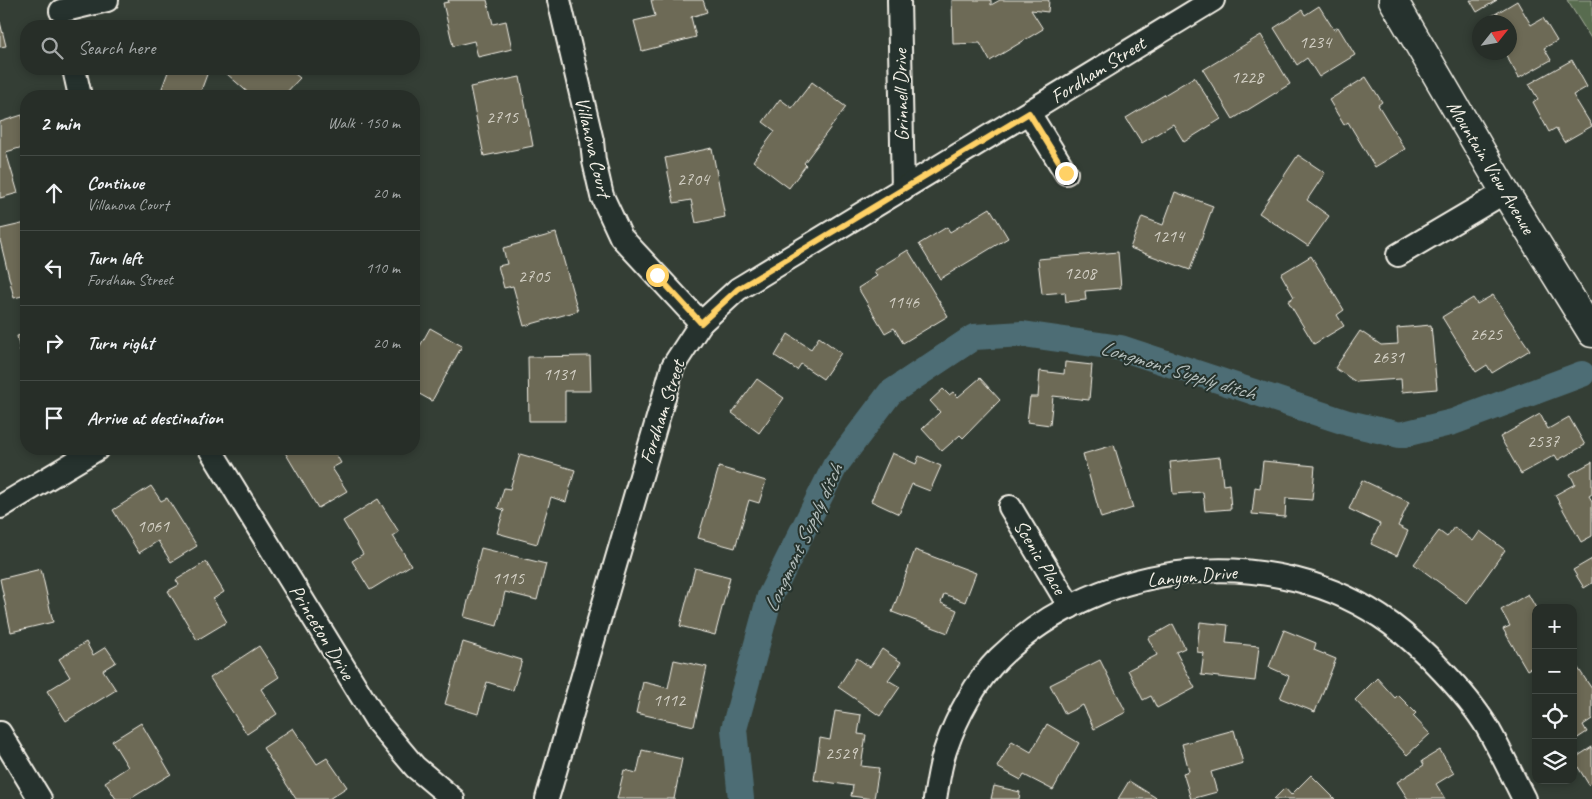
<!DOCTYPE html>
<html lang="en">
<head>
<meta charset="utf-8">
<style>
  body { margin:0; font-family:Caveat,sans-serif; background:#2f3630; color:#f1f3f6 }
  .controls { position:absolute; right:15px; bottom:15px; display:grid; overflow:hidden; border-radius:10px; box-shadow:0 2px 8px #0003 }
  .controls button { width:45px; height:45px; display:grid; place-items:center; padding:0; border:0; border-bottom:1px solid #434a45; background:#272e28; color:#f1f3f6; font:25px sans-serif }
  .compass { position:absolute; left:1472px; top:15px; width:45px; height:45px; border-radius:50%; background:#272e28; box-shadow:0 2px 8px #0003; rotate:59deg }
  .stop { position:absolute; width:15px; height:15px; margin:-11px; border:4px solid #ffd166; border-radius:50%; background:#fff }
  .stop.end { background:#ffd166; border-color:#fff; box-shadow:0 1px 5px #0008 }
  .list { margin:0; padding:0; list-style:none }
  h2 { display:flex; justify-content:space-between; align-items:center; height:65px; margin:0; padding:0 20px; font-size:21px }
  h2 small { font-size:16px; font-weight:400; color:#a4a8a8 }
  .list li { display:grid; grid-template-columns:32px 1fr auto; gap:15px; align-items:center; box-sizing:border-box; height:75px; padding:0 20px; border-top:1px solid #434a45 }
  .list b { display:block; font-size:19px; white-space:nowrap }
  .list p { margin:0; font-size:16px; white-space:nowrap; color:#a4a8a8 }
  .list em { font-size:16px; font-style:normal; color:#a4a8a8 }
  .icon { flex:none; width:28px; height:28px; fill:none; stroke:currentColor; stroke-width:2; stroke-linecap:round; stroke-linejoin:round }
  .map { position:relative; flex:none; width:1592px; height:799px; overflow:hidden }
  .search { position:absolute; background:#272e28; box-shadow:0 2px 8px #0003; left:20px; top:20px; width:400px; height:55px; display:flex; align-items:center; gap:12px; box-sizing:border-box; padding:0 18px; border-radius:20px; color:#a4a8a8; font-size:19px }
  .panel { position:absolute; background:#272e28; box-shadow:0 2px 8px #0003; left:20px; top:90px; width:400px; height:365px; border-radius:20px }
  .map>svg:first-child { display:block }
  .green { fill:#596c4f; stroke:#a6ae9c }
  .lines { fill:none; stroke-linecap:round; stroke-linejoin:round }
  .canal { stroke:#4e6d75; stroke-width:26 }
  .building { fill:#6d6a56; stroke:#f4f1e8 }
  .minor-casing { stroke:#f4f1e8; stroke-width:26 }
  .tertiary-casing { stroke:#f4f1e8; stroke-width:31 }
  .minor { stroke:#26332d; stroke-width:22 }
  .tertiary { stroke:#26332d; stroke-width:28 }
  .route { stroke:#ffd166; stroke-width:6 }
  .labels { text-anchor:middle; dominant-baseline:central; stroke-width:4; stroke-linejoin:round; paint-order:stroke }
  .number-label { font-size:18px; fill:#d2cfc4 }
  .street-label { font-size:20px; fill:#f4f1e8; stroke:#26332d }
  .water-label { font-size:21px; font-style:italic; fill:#b2bcba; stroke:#26332d }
</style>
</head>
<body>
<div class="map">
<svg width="1592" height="799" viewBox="0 0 1592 799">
  <rect width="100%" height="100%" fill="#343e35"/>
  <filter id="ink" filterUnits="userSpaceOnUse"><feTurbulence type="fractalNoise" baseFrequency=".02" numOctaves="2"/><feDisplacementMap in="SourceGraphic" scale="10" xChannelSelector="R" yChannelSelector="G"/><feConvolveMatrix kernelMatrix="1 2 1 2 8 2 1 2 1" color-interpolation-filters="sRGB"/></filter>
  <g filter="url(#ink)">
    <!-- green -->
    <path class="green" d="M1567,0H1592V40Z"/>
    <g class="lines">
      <!-- canal -->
      <path class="canal" d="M741,799L734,729L770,596L835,466L890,393L974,337L1023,334L1121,348L1348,423L1400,435L1453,422L1582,374"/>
    </g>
    <!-- building -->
    <g class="building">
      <path d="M448,0H487L493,24L506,21L512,49L478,57L474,41L453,46L443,3L449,2Z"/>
      <path d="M651,0H703L707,12L691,17L696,37L642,51L634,21L655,16Z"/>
      <path d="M952,0H991V5L1000,0H1049L1048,12L1031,10L1043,29L990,61L980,43L953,44Z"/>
      <path d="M1470,0H1497L1477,12Z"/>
      <path d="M1517,1L1531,25L1543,18L1557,41L1544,48L1551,60L1519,78L1504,52H1510V22H1487L1485,20Z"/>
      <path d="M1319,6L1334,30L1338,27L1355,55L1319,77L1307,58L1297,65L1274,28L1302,10L1305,15Z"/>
      <path d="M0,22L6,46L0,47Z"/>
      <path d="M1261,35L1290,84L1233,119L1203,70Z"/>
      <path d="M1572,60L1587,87L1573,95L1592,126L1564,142L1556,128L1549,132L1533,102L1538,99L1529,84Z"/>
      <path d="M169,69H209L199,96H151L161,91Z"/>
      <path d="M232,69H289L300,78L283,96H252L227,74Z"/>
      <path d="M520,77L533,146L484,156L470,87Z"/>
      <path d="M1194,77L1221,119L1184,142L1173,124L1142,143L1126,118Z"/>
      <path d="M1366,77L1382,102L1378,105L1405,149L1375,167L1348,122L1344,125L1329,100Z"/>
      <path d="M812,82L846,107L804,163L806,165L789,188L753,161L775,131L763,122L780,99L792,108Z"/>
      <path d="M22,115L26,129V146L6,152L18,193L0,198V122Z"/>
      <path d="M712,148L725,217L696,223L691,200L674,203L665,158Z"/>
      <path d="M1298,155L1325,173L1307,200L1329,216L1308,246L1259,213Z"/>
      <path d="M1175,192L1213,206L1190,270L1130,248L1142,217L1163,225Z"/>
      <path d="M990,208L1008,238L940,279L919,244L947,227L950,232Z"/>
      <path d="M26,223V295L14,298L0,240V229Z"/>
      <path d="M556,233L578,311L524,326L513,286L504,288L498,266L507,264L503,248Z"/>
      <path d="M908,250L948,316L903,343L894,328L885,333L858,288L877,276L874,271Z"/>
      <path d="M1118,252L1121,288L1085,291L1086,300L1066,302L1065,292L1042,294L1038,259Z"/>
      <path d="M1311,256L1344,310L1337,315L1344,326L1314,344L1288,301L1294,297L1281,274Z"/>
      <path d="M1493,295L1530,350L1492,373L1487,365L1476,372L1442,317L1473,298L1477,304Z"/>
      <path d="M1431,325L1437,389L1402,392L1401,379L1356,382L1335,368L1360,331L1381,345L1398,344L1397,328Z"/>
      <path d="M430,328L462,346L432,401L414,391V354L415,355Z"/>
      <path d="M26,334V378L17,336Z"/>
      <path d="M788,334L811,349L819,337L841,353L823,379L801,364L797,370L775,356Z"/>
      <path d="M590,356L591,391H565V421H529L528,357Z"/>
      <path d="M1065,362L1092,365L1089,400L1053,396L1050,425L1027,422L1030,397H1038L1040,371L1064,374Z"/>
      <path d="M980,378L1000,400L963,438L960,435L942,451L922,429L940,412L930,401L943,389L949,395L953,392L958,397Z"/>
      <path d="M757,379L784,398L759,433L732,413Z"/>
      <path d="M1540,414L1548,429L1569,417L1585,445L1558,460L1555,455L1521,474L1500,437Z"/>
      <path d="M1114,445L1133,508L1101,518L1083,454Z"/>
      <path d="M283,449H333L341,463L332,468L347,491L318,508Z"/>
      <path d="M892,453L916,464L919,456L941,466L930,491L912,484L899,514L871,501Z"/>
      <path d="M520,454L575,470L566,502L551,497L537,544L497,533L504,510L498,508L504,488L510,489Z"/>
      <path d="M1220,457L1223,485L1229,484L1231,509L1205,511L1203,492L1173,494L1170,462Z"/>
      <path d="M1263,461L1315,466L1312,500L1286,498L1285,517L1252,514L1255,487L1260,488Z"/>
      <path d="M1592,462V494L1589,496L1592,501V536L1581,542L1555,495L1575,484L1570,474Z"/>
      <path d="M719,467L766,481L759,503L749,500L735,548L698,538Z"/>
      <path d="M1362,480L1409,502L1398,526L1408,531L1397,556L1371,544L1380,524L1349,509Z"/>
      <path d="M151,486L161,501L167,498L197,546L171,562L158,541L139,553L113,510Z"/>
      <path d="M378,499L399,532L393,536L411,565L370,590L352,561L363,554L343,521Z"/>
      <path d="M1454,527L1473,541L1480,531L1505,550L1467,603L1414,564L1439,531L1447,537Z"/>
      <path d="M481,548L546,564L537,600L505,592L497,626L464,617Z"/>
      <path d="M915,550L976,573L965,602L944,594L941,603L957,610L948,633L892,612Z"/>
      <path d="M1592,559V583L1584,588L1573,570Z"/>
      <path d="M206,562L224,592L213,599L227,622L197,640L168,591L179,585L176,580Z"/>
      <path d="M695,568L730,577L715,635L680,626Z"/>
      <path d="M41,569L53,622L11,632L0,579Z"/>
      <path d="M1528,594L1536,608V665L1527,670L1503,629L1510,626L1501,610Z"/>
      <path d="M1200,622L1228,625L1226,643L1259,646L1255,681L1201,675L1204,653L1197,652Z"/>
      <path d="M1173,624L1185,648L1176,652L1195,688L1157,708L1151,696L1143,700L1128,670L1157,655L1148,638Z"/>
      <path d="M1284,630L1316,643L1314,650L1336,659L1315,712L1280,698L1289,676L1269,667Z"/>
      <path d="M86,642L93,655L106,647L116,662L103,670L116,690L66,721L47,691L70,677L59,659Z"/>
      <path d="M463,642L522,660L513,690L487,682L478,714L445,704Z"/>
      <path d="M259,646L279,677L261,689L277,714L247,734L210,678Z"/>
      <path d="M882,649L901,662L888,680L900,687L880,716L838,687L857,658L870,667Z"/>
      <path d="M674,660L707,667L694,726L636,713L643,682L668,688Z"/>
      <path d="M1100,660L1126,712L1094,729L1083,705L1065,714L1050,685Z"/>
      <path d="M1576,665L1592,689V719L1583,725L1587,732L1573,741V667Z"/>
      <path d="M1377,678L1395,698L1398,695L1416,713L1413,716L1430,734L1407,755L1355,700Z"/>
      <path d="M835,711L861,715L858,734L866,735L861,766L879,768L874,799L851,796L853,786L814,780L820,738L830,740Z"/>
      <path d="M141,723L171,774L130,799H116L105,782L128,767L112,741Z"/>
      <path d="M1047,724L1079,743L1053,790L1024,775L1021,780L997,767L1012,741L1031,752Z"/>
      <path d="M293,728L317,764L327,758L347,787L329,799H296L263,748Z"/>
      <path d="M1234,730L1243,763L1211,772L1217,792L1191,799L1183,773L1189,771L1182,744Z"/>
      <path d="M1592,747V782L1589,785L1573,759Z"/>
      <path d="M642,750L682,759L674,799H617L624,770L637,773Z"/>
      <path d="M1440,750L1454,773L1436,784L1445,799H1408L1397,782L1424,765L1422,761Z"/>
      <path d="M1311,775L1335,799H1274L1285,788L1291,795Z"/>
      <path d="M1129,781L1158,799H1118Z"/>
      <path d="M994,786L1020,792L1019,799H991Z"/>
    </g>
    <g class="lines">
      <defs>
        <g id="minor">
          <path d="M559,0L592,141L594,161L602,196L621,237L701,323"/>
          <path d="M899,0L903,190"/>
          <path d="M61,11L107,0"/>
          <path d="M74,69L80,96"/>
          <path d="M1029,113L1066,173"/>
          <path d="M1398,255L1505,192"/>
          <path d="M210,449L378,723L415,767L453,799"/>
          <path d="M0,507L97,449"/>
          <path d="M1010,507L1070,607"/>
          <path d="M0,733L40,799"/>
          <path d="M547,799L673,366L701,323L738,289L1213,0"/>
          <path d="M935,799C938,782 940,764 946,748C957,716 976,681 999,658C1101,558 1275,539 1391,624C1422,647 1467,694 1487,727C1500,750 1512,775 1524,799"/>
        </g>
        <path id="tertiary" d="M1393,0L1505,192L1592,333"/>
      </defs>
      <!-- minor casing -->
      <use href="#minor" class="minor-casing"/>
      <!-- tertiary casing -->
      <use href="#tertiary" class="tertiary-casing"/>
      <!-- minor -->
      <use href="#minor" class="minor"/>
      <!-- tertiary -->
      <use href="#tertiary" class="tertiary"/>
    </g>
  </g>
  <g class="lines" filter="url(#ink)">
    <!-- route -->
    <path class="route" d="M657,275L701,323L738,289L1029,113L1066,173"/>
  </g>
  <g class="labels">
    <!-- number labels -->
    <g class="number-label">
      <text x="1315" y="42">1234</text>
      <text x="1247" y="77">1228</text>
      <text x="502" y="117">2715</text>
      <text x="693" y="179">2704</text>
      <text x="1168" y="236">1214</text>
      <text x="1080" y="273">1208</text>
      <text x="534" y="276">2705</text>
      <text x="903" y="302">1146</text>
      <text x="1486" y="334">2625</text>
      <text x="1388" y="357">2631</text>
      <text x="559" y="374">1131</text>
      <text x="1543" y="441">2537</text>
      <text x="153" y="526">1061</text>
      <text x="508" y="578">1115</text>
      <text x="669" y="700">1112</text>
      <text x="841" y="753">2529</text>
    </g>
    <!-- street labels -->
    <g class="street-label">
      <text transform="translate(1098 70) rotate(-32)">Fordham Street</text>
      <text transform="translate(901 95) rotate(-91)">Grinnell Drive</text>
      <text transform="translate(593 147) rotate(77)">Villanova Court</text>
      <text transform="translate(1491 167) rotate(59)">Mountain View Avenue</text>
      <text transform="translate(662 412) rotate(-72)">Fordham Street</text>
      <text transform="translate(1040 557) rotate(59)">Scenic Place</text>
      <text transform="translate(1192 576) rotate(-5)">Lanyon Drive</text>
      <text transform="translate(322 632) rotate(59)">Princeton Drive</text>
    </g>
    <!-- water labels -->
    <g class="water-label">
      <text transform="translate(1178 370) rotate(17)">Longmont Supply ditch</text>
      <text transform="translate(803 538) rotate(-65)">Longmont Supply ditch</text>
    </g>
  </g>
</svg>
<div class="controls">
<button>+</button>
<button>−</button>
<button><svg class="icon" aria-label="locate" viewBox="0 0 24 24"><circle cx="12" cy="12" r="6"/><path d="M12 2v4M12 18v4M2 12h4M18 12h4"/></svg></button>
<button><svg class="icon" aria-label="layers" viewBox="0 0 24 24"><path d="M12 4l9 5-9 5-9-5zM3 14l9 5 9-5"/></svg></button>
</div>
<svg class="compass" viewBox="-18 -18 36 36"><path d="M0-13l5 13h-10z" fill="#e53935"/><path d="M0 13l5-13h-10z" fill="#a4a8a8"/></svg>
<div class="stop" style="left:657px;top:275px"></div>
<div class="stop end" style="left:1066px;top:173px"></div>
<div class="search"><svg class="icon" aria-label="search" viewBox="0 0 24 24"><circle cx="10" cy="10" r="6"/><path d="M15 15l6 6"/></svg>Search here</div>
<section class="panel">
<h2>2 min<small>Walk · 150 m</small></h2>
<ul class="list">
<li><svg class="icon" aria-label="ahead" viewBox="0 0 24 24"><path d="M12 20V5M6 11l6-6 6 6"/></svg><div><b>Continue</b><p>Villanova Court</p></div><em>20 m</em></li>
<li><svg class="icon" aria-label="left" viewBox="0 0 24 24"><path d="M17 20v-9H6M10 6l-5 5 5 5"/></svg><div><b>Turn left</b><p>Fordham Street</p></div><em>110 m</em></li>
<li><svg class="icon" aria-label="right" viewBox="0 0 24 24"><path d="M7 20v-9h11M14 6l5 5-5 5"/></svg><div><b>Turn right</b></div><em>20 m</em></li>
<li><svg class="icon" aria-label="arrive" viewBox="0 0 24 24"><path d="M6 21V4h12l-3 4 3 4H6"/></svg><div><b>Arrive at destination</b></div></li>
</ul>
</section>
</div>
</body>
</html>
